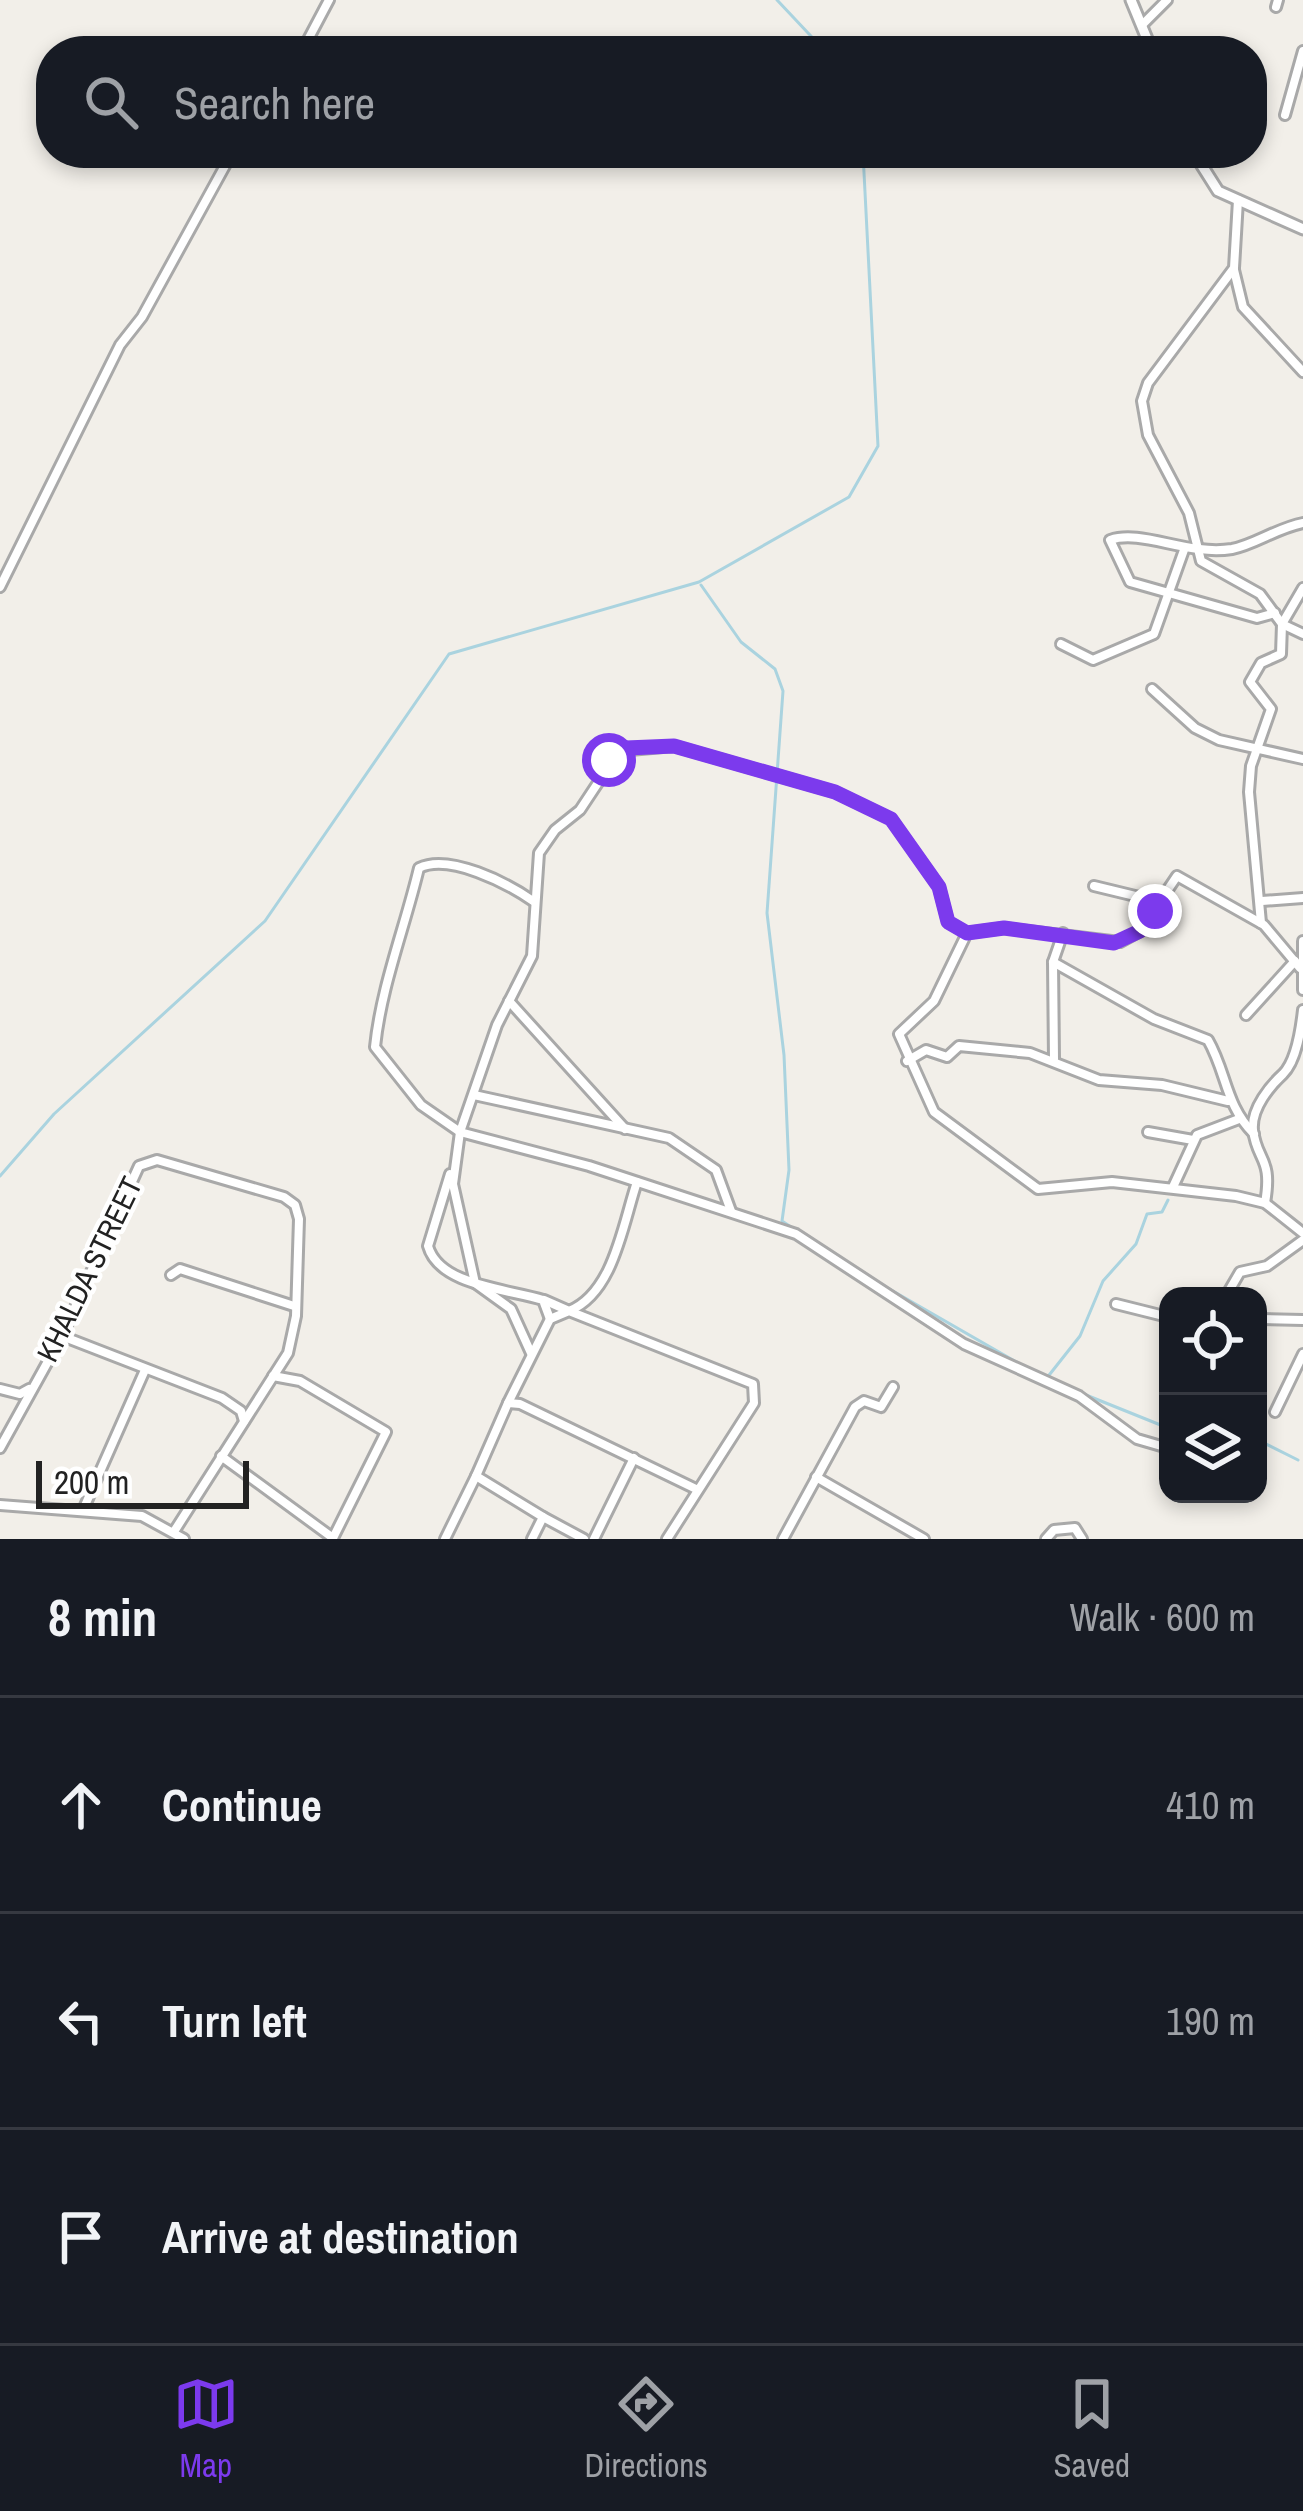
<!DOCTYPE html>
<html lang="en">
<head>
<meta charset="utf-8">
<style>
  body { margin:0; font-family:"Archivo Narrow",sans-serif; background:#20242c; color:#f1f3f6 }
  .controls { position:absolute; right:36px; bottom:36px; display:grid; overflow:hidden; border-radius:24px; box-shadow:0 6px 18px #0003 }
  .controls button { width:108px; height:108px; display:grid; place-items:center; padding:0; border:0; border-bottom:3px solid #363941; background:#171b24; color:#f1f3f6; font:60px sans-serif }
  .scale { position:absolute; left:36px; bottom:30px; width:213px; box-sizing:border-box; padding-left:12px; border:6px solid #222; border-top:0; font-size:33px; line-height:42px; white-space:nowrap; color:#222; -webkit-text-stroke:9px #fff; paint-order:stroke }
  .stop { position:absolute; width:36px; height:36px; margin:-27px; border:9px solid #7c3aed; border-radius:50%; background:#fff }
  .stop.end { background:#7c3aed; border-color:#fff; box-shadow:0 3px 12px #0008 }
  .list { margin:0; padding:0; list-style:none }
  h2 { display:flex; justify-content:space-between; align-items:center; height:156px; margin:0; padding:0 48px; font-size:51px }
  h2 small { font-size:39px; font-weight:400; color:#9ea1a6 }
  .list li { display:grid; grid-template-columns:78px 1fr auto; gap:36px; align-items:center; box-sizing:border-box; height:216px; padding:0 48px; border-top:3px solid #363941 }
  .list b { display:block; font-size:45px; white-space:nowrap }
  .list em { font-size:39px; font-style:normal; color:#9ea1a6 }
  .icon { flex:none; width:66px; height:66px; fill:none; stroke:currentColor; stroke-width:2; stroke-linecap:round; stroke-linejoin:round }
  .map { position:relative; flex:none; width:1303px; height:1539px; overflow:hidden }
  .search { position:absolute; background:#171b24; box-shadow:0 6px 18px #0003; left:36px; right:36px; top:36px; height:132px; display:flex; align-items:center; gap:30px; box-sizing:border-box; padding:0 42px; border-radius:48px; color:#9ea1a6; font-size:45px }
  .sheet { height:804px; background:#171b24 }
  nav { display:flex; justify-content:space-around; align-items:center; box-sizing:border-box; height:168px; border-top:3px solid #363941; background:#171b24; font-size:33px; color:#9ea1a6 }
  nav a { display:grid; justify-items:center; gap:6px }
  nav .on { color:#7c3aed }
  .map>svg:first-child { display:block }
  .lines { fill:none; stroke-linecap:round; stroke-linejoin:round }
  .stream { stroke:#aad3df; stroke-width:3 }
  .minor-casing { stroke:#a9a9a9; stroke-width:14 }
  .tertiary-casing { stroke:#a9a9a9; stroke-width:15 }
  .minor { stroke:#fff; stroke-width:8 }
  .tertiary { stroke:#fff; stroke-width:9 }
  .route { stroke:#7c3aed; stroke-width:15 }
  .labels { text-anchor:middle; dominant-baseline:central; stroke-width:9; stroke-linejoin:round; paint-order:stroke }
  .street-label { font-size:30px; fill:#222; stroke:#fff }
</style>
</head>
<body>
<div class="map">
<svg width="1303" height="1539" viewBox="0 0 1303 1539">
  <rect width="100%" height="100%" fill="#f2efe9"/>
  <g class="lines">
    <!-- stream -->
    <g class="stream">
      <path d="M777,0L825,51"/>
      <path d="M701,585L741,642L775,669L783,691L767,913L784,1055L789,1170L782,1221L797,1231"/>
      <path d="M0,1176L54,1114L265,921L449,654L699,582L849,497L878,446L863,153"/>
      <path d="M865,1275L1039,1375"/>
      <path d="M1046,1379L1080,1336L1103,1281L1136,1244L1147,1214L1162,1212L1168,1200"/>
      <path d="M1081,1393L1168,1428"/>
      <path d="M1258,1440L1298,1460"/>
    </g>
    <defs>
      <g id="minor">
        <path d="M1276,7L1278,0"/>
        <path d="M1142,25L1167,0"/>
        <path d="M302,51L329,0"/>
        <path d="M1285,115L1303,51"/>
        <path d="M1238,200L1234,268L1148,383L1142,401L1148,435L1189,513L1201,561L1260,594L1282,624L1303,634"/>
        <path d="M1234,270L1243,307L1303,372"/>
        <path d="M0,587L120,345L142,317L232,153"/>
        <path d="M1275,613L1257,618L1130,582L1110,540C1142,529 1187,556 1232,549C1254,545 1277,528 1303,523"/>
        <path d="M1061,644L1093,660L1154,634L1184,550"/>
        <path d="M1152,689L1195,728L1219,740L1303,759"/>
        <path d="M1094,886L1160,902"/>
        <path d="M533,901C507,883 449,853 419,868C405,927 381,987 375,1047L421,1105L460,1132L589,1166L796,1234L964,1344L1079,1396L1137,1439L1168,1448"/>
        <path d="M1262,901L1303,898"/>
        <path d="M1261,923L1249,792L1251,766L1271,709L1250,682L1261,663L1281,654L1282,624L1303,588"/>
        <path d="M967,933L934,1001L899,1034L934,1112L1038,1189L1112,1182L1236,1196L1265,1203L1303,1233"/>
        <path d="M1303,941V990"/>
        <path d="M1053,962L1154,1019L1208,1040C1227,1073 1225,1105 1254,1134"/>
        <path d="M509,1001L625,1129"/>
        <path d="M1246,1015L1295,961"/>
        <path d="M1054,1059L1053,962L1063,933"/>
        <path d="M907,1061L926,1050L947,1057L959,1046L1030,1053L1099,1080L1162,1085L1228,1101"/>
        <path d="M474,1095L669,1138L716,1170L731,1211"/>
        <path d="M1148,1132L1193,1140"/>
        <path d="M450,1174L428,1246C439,1286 509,1289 543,1300L550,1319"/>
        <path d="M1173,1187L1197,1135L1239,1119"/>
        <path d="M1265,1203C1273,1157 1257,1162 1253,1130C1251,1108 1271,1085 1283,1074C1297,1060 1301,1028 1303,1010"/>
        <path d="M171,1275L180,1269L294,1306"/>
        <path d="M1226,1296L1240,1272L1267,1266L1303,1240"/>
        <path d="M544,1300L569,1311C614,1293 623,1223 637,1182"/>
        <path d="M1116,1304L1168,1317"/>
        <path d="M1258,1319L1303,1320"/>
        <path d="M62,1336L222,1398L241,1411L244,1421"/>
        <path d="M531,1353L511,1309L475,1283L453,1184L460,1132L497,1025L532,956L539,853L555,830L580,810L619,751L674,746L835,792L891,819L939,887L948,922L967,933L1004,928L1120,942L1140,931L1177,876L1264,925L1300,968"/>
        <path d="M273,1376L300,1381L386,1432L333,1538"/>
        <path d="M0,1389L20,1394L29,1389"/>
        <path d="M508,1403L550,1319L569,1311L753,1384L754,1403L667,1539"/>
        <path d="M1275,1412L1303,1354"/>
        <path d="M0,1448L62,1336L139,1166L157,1160L284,1197L295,1205L299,1219L296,1316L288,1353L175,1530"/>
        <path d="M221,1456L333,1538"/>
        <path d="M816,1477L924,1539"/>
        <path d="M0,1505L142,1516L184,1539"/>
        <path d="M83,1510L145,1370"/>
        <path d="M543,1517L584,1539"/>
        <path d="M445,1539L476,1476"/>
        <path d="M532,1539L543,1517L476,1476L508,1403L520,1404L696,1489"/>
        <path d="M594,1539L634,1458"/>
        <path d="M783,1539L855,1407L864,1401L881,1407L893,1387"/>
        <path d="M1046,1539L1054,1530L1075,1528L1082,1539"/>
      </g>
      <g id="tertiary">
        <path d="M1131,0L1152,51"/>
        <path d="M1194,153L1218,191L1303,229"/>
      </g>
    </defs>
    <!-- minor casing -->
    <use href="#minor" class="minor-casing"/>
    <!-- tertiary casing -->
    <use href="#tertiary" class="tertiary-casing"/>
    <!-- minor -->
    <use href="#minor" class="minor"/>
    <!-- tertiary -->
    <use href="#tertiary" class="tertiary"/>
  </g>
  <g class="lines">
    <!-- route -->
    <path class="route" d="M609,760L626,748L674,746L835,792L891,819L939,887L948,922L967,933L1004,928L1114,943L1140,931L1155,911"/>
  </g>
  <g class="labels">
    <!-- street labels -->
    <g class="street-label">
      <text transform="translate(89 1269) rotate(-64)">KHALDA STREET</text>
    </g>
  </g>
</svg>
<div class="controls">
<button><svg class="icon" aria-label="locate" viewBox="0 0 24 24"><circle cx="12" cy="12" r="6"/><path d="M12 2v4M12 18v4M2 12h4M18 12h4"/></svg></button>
<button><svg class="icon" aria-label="layers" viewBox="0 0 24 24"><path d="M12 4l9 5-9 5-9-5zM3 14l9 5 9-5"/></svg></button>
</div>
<div class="scale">200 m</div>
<div class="stop" style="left:609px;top:760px"></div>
<div class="stop end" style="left:1155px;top:911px"></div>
<div class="search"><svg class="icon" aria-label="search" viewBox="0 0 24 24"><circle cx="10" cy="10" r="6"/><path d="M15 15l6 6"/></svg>Search here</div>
</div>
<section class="sheet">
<h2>8 min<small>Walk · 600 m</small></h2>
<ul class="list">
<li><svg class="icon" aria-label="ahead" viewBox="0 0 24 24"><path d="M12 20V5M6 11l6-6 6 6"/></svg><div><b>Continue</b></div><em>410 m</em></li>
<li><svg class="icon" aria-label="left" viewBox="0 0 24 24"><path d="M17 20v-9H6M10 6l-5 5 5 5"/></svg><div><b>Turn left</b></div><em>190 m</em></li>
<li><svg class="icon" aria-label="arrive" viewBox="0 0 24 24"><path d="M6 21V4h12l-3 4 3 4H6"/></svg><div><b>Arrive at destination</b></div></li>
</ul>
</section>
<nav>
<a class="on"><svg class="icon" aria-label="map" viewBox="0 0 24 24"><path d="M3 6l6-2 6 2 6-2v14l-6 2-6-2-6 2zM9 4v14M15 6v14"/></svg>Map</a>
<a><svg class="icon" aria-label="directions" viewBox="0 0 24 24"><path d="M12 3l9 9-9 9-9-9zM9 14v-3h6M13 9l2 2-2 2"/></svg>Directions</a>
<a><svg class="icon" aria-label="saved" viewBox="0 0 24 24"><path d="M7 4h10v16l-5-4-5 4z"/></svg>Saved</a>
</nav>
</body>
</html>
